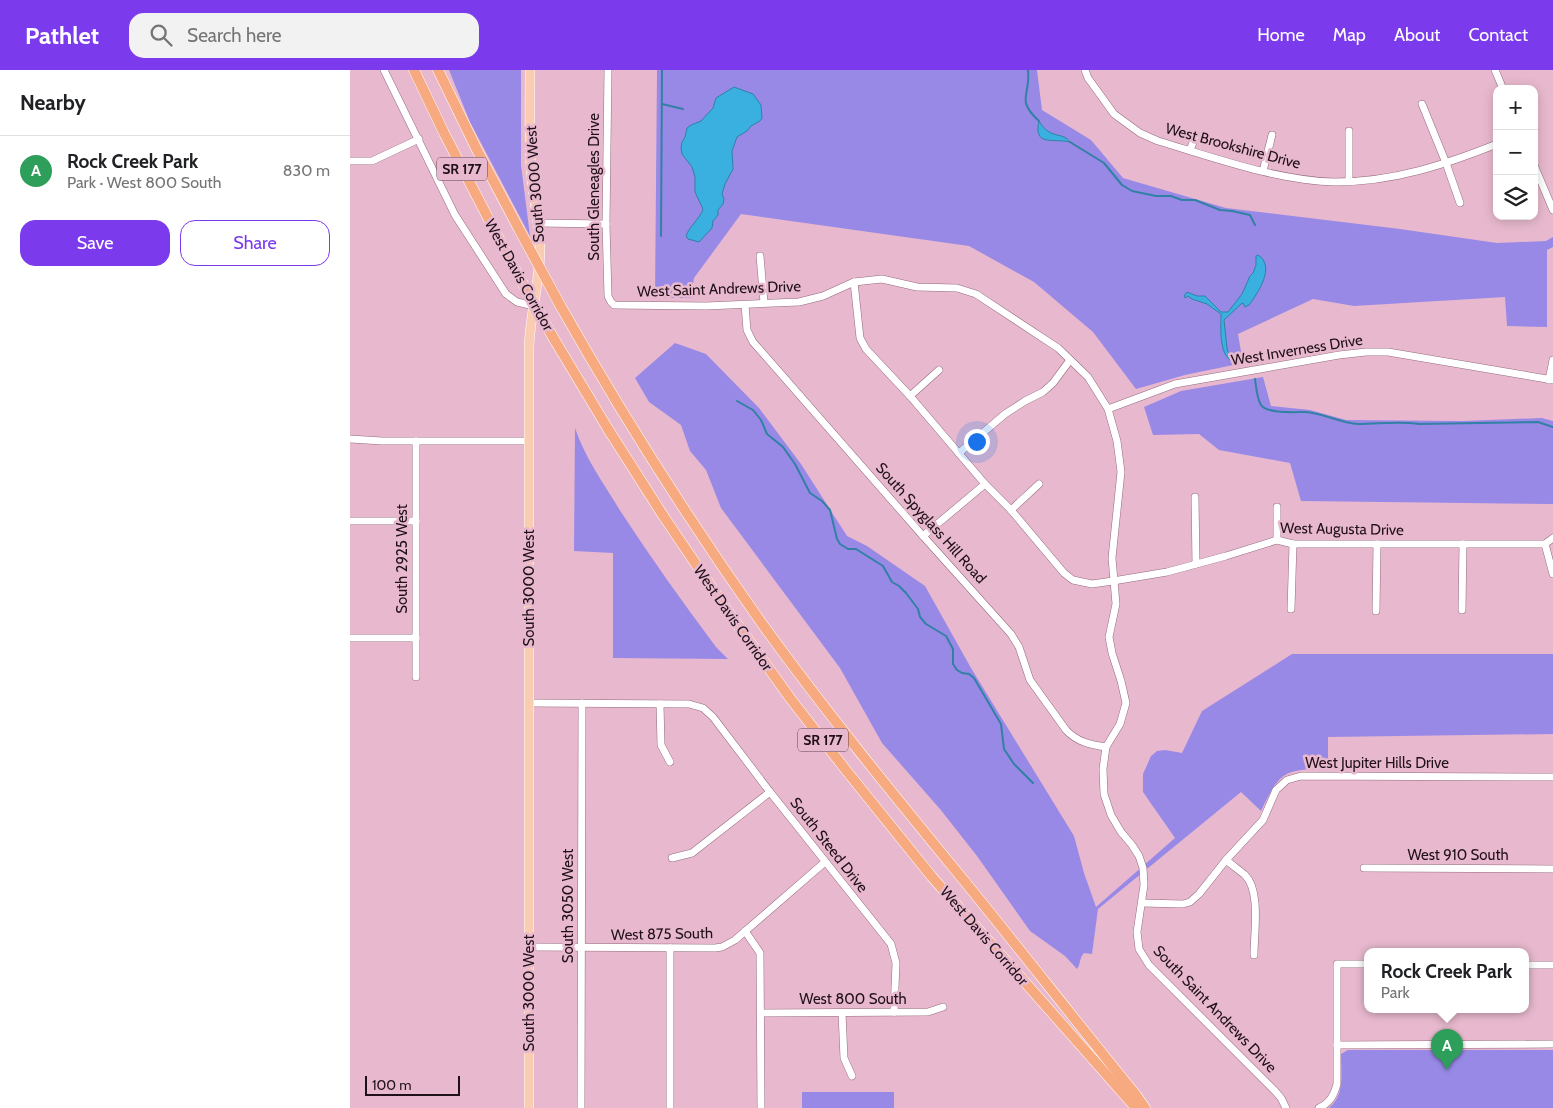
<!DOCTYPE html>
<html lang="en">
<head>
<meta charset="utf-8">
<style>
  body { margin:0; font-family:Cabin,sans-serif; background:#f2f2f2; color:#202124 }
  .controls { position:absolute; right:15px; top:15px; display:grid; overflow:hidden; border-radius:10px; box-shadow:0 2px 12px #0003 }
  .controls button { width:45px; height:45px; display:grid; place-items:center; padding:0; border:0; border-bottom:1px solid #e0e0e0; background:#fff; color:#202124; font:25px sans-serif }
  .scale { position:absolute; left:15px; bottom:12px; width:95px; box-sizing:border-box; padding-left:5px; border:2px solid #201018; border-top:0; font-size:14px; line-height:18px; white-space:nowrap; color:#201018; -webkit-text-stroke:4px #e8b9ce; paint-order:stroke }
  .you { position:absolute; left:626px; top:371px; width:18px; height:18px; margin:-12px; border:4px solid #fff; border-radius:50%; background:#1a73e8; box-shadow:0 0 0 8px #1a73e833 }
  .badge { display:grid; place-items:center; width:32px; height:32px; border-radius:50%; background:#7c3aed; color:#fff; font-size:16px; font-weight:700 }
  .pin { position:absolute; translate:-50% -41px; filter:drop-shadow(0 1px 2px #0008) }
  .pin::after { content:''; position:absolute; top:26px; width:18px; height:15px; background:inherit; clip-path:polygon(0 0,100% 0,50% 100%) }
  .popup { position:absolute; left:1014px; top:878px; width:165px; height:65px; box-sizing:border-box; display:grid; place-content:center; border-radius:10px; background:#fff; filter:drop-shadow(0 1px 4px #0005); font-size:16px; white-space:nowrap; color:#757577 }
  .popup b { font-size:19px; color:#202124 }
  .popup::after { content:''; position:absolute; left:50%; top:100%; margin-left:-10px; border:10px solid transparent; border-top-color:#fff }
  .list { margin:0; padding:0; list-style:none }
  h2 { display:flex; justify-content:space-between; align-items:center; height:65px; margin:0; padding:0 20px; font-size:21px }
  h2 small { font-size:16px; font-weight:400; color:#757577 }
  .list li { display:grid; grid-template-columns:32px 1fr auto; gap:15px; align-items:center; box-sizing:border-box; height:70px; padding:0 20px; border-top:1px solid #e0e0e0 }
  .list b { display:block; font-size:19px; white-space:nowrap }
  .list p { margin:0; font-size:16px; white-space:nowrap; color:#757577 }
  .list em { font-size:16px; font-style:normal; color:#757577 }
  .actions { display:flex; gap:10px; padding:15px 20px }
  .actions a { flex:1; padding:11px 0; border:1px solid #7c3aed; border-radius:15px; text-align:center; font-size:18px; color:#7c3aed }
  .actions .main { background:#7c3aed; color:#fff }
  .icon { flex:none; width:28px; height:28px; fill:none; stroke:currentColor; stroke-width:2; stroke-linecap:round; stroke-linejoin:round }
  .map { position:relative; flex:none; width:1203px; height:1038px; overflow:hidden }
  header { display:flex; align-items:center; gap:30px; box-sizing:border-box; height:70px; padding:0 25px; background:#7c3aed; color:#fff }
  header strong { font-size:24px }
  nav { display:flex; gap:28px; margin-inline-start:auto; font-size:18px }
  .search { width:350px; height:45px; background:#f2f2f2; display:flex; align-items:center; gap:12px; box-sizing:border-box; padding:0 18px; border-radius:15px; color:#757577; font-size:19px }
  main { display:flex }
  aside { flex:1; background:#fff }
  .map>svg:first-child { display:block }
  .green { fill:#9889e7 }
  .water { fill:#3ab0e0; stroke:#3280a4 }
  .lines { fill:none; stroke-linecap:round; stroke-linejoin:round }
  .stream { stroke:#3280a4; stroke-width:2 }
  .minor-casing { stroke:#946a7e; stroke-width:8 }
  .major-casing { stroke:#fff; stroke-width:10 }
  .highway-casing { stroke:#fff; stroke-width:11 }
  .minor { stroke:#fff; stroke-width:7 }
  .major { stroke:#faccb2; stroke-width:9 }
  .highway { stroke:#f7aa7f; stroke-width:10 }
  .highway-bridge-casing { stroke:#fff; stroke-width:11; stroke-linecap:butt }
  .highway-bridge { stroke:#f7aa7f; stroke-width:10 }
  .labels { text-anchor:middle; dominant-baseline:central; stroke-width:5; stroke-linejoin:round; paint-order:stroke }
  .shield { fill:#e8b9ce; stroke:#5c434f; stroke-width:1 }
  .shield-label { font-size:14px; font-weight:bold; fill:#201018 }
  .street-label { font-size:15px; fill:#201018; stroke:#e8b9ce }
</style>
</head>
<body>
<header>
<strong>Pathlet</strong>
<div class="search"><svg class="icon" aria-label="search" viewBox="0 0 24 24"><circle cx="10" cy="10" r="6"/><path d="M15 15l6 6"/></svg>Search here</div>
<nav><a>Home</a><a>Map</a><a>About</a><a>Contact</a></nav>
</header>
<main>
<aside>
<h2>Nearby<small></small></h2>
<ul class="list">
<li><span class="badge" style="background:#2e9e5b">A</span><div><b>Rock Creek Park</b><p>Park · West 800 South</p></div><em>830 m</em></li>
</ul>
<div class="actions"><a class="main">Save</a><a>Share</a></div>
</aside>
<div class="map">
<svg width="1203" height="1038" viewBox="0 0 1203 1038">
  <rect width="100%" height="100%" fill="#e8b9ce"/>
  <!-- green -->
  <g class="green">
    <path d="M99,0H171V95L180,166L120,52Z"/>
    <path d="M307,0H687L692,40L741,70L773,108L876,138L1050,159L1147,173L1196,171L1203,167V177L1197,180V257L1157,256L1155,227L1004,236L963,229L888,264L893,293L835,305L786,319L743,262L684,212L619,176L391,144L344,208L341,228H305Z"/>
    <path d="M325,273L356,284L409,338L451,394L497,466L517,476L575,516L621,598L724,766L734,803L746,837L825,768L793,722V704L801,686L807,681L815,680L832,683L852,641L942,584H1203V664L978,667V699C934,699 930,701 911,741L891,722L748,839L742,884L734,883C729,888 731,894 727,899L715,886L680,861L627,786L590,739L532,673L490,598L371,438L356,400L340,381L331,355L299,332L285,308Z"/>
    <path d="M913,307L921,336L960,340L996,350L1113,351L1192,348L1203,351V434L951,431L940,393L869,380L849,364L803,365L794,337L831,321Z"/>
    <path d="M225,358C235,388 254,414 271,442C301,488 333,533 366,577L378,589L263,588V483L224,481Z"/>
    <path d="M998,980H1203V1038H979C995,1025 991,1004 991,984Z"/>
    <rect x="452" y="1022" width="92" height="16"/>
  </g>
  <!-- water -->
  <g class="water">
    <path d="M384,17L403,24L411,35L412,48L410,51L401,56L397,61L387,67L382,81L383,99L375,114L372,124L374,129L373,134L368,140V145L363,151L362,158L349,172L338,169L336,166C340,155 350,149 353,139L345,122V107L342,97L332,84L331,78L332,72L335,67L337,58L341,55L351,51L363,38L366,28Z"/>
    <path d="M689,51C692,56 695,60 701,63C708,66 715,65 720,72C703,68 683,77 689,51Z"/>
    <path d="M908,185C926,196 908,223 899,235L895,237L893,233L891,234L874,250L877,278L878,282L887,293C868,290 871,260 871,244L857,234L842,229L838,226L835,228L834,226L837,222L847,226H855L871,242H878L892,224L900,206L903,203L906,195V186Z"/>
  </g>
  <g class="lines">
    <!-- stream -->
    <g class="stream">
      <path d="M678,0C681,26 665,29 689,51"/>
      <path d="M312,34L333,39"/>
      <path d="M720,72L754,93L772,115L782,121L806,126H821L832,130H845L870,140L882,141L900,145L905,155"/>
      <path d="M311,166L312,0"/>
      <path d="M905,309C906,316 907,329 911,335C917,344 945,342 955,342C973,343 990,353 1008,354C1029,354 1049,351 1069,354L1188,352L1203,357"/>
      <path d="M387,331L403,340L411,350L417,364L433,377L445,394L460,423L472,431L480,440L487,469L490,474L498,479H506L533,496L542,512L549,516L556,523L568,539L570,547L576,554L596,566L603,579V594L607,600L612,603L619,604L624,608L651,654L654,679L664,694L683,713"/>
    </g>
    <defs>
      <g id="minor">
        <path d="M34,0L105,145L156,224L167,232L184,236"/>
        <path d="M258,0L256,154L258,226L261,232L264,235L356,236L449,232L473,226L504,212L532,209L567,217L607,218L626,224L708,278L738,307L758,339L767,371L771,402L762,488L766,534L759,567L762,583L771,611L776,633L770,654L756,677L753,699L754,724L761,745L771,762L782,775L789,786L793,798L794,815L787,862L789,879L799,895L925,1021L931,1028L936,1038"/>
        <path d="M735,0L738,8L764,44L790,63L808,71C862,87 928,111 985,112C1043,112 1094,95 1147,74"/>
        <path d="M1145,0L1153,19"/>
        <path d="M1072,34L1096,93L1110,133"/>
        <path d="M999,61V111"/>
        <path d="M840,80L846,65"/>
        <path d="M0,91H22L69,69"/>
        <path d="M1184,95L1203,140"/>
        <path d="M913,101L922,65"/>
        <path d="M188,153L256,154"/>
        <path d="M410,186L414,233"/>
        <path d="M504,212L510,268L516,279L560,326L635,414L661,440L714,503L723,510L742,514L763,511L817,502L876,486L927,470L943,474H1195L1203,468"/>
        <path d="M395,235L397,260L403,272L573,466L661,564L669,577L680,610L716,660C727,672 741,675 756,677"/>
        <path d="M1199,310L1203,290"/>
        <path d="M560,326L589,300"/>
        <path d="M758,339L825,314L989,285L1016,282H1038L1203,310"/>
        <path d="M0,369L32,371H179"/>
        <path d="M66,371V607"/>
        <path d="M609,383L655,344L675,331L693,322L703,313L720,290"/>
        <path d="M845,427L846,494"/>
        <path d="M661,440L689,414"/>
        <path d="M0,451H66"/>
        <path d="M573,466L635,414"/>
        <path d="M927,470V437"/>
        <path d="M1195,474L1203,504"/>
        <path d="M941,539L943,474"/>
        <path d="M1112,540L1113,474"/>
        <path d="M1026,541L1027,474"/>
        <path d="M0,568H66"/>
        <path d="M179,633L339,634L353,638L363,647L420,722L541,874L546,893L544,942"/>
        <path d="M310,634L311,675L320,692"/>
        <path d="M322,788L342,783L420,722"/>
        <path d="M876,790C882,795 889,800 895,805C911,821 904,863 904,885"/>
        <path d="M1014,798L1203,799"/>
        <path d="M792,833L833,834L840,832L849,824L876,790L913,750L926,720L937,710L951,706L1203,707"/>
        <path d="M395,861L410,883L411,1038"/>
        <path d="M179,877L365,878L372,877L385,870L475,792"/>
        <path d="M1176,895H1203"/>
        <path d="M411,943L578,942L593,937"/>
        <path d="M492,943L494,988L502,1006"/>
        <path d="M987,975L1203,974"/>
        <path d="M231,1038L232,633"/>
        <path d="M320,1038V878"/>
        <path d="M969,1038C980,1033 984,1025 987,1014V894H1018"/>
      </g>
      <path id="major" d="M179,1038V278C180,244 190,212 190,179C190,152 182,126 181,99C179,66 180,33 180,0"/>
      <g id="highway">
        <path d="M64,0L94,63L163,196"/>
        <path d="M88,0L127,80L170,161"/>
        <path d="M210,235C272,345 340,452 413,555C476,642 543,724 611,807C670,879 727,953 786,1025L795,1038"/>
        <path d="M204,269L258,359L314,447L377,540L440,628L495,699L582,807L786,1038"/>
      </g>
    </defs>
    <!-- minor casing -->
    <use href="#minor" class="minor-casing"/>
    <!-- major casing -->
    <use href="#major" class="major-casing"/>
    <!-- highway casing -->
    <use href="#highway" class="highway-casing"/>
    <!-- minor -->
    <use href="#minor" class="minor"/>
    <!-- major -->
    <use href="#major" class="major"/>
    <!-- highway -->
    <use href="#highway" class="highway"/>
    <defs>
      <g id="highway-bridge">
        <path d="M170,161L210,235"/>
        <path d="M163,196L204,269"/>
      </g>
    </defs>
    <!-- highway-bridge casing -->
    <use href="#highway-bridge" class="highway-bridge-casing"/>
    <!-- highway-bridge -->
    <use href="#highway-bridge" class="highway-bridge"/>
  </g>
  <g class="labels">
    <!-- shield labels -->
    <g class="shield">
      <rect x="87" y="87.5" width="50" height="23" rx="4"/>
      <rect x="448" y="658.5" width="50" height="23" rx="4"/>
    </g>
    <g class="shield-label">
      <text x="112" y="99">SR 177</text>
      <text x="473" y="670">SR 177</text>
    </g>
    <!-- street labels -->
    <g class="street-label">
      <text transform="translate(883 76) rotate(15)">West Brookshire Drive</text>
      <text transform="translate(185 114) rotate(-94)">South 3000 West</text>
      <text transform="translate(244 117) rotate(-90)">South Gleneagles Drive</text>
      <text transform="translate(169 205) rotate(61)">West Davis Corridor</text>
      <text transform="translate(369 219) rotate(-2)">West Saint Andrews Drive</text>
      <text transform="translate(947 280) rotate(-9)">West Inverness Drive</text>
      <text transform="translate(581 453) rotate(48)">South Spyglass Hill Road</text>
      <text transform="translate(992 459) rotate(1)">West Augusta Drive</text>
      <text transform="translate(52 489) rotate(-90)">South 2925 West</text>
      <text transform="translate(179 518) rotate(-90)">South 3000 West</text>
      <text transform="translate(383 548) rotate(55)">West Davis Corridor</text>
      <text x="1027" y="693">West Jupiter Hills Drive</text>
      <text transform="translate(479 775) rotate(52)">South Steed Drive</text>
      <text x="1108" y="785">West 910 South</text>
      <text transform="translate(218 836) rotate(-90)">South 3050 West</text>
      <text transform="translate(312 864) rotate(-1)">West 875 South</text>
      <text transform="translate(634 866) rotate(49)">West Davis Corridor</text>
      <text transform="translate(179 923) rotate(-90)">South 3000 West</text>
      <text x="503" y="929">West 800 South</text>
      <text transform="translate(865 939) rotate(46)">South Saint Andrews Drive</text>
    </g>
  </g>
</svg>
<div class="controls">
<button>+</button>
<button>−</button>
<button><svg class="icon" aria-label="layers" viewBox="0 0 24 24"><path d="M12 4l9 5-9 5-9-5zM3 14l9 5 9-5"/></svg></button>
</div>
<div class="scale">100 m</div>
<div class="you"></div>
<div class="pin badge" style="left:1097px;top:1000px;background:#2e9e5b">A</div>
<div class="popup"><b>Rock Creek Park</b>Park</div>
</div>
</main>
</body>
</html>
